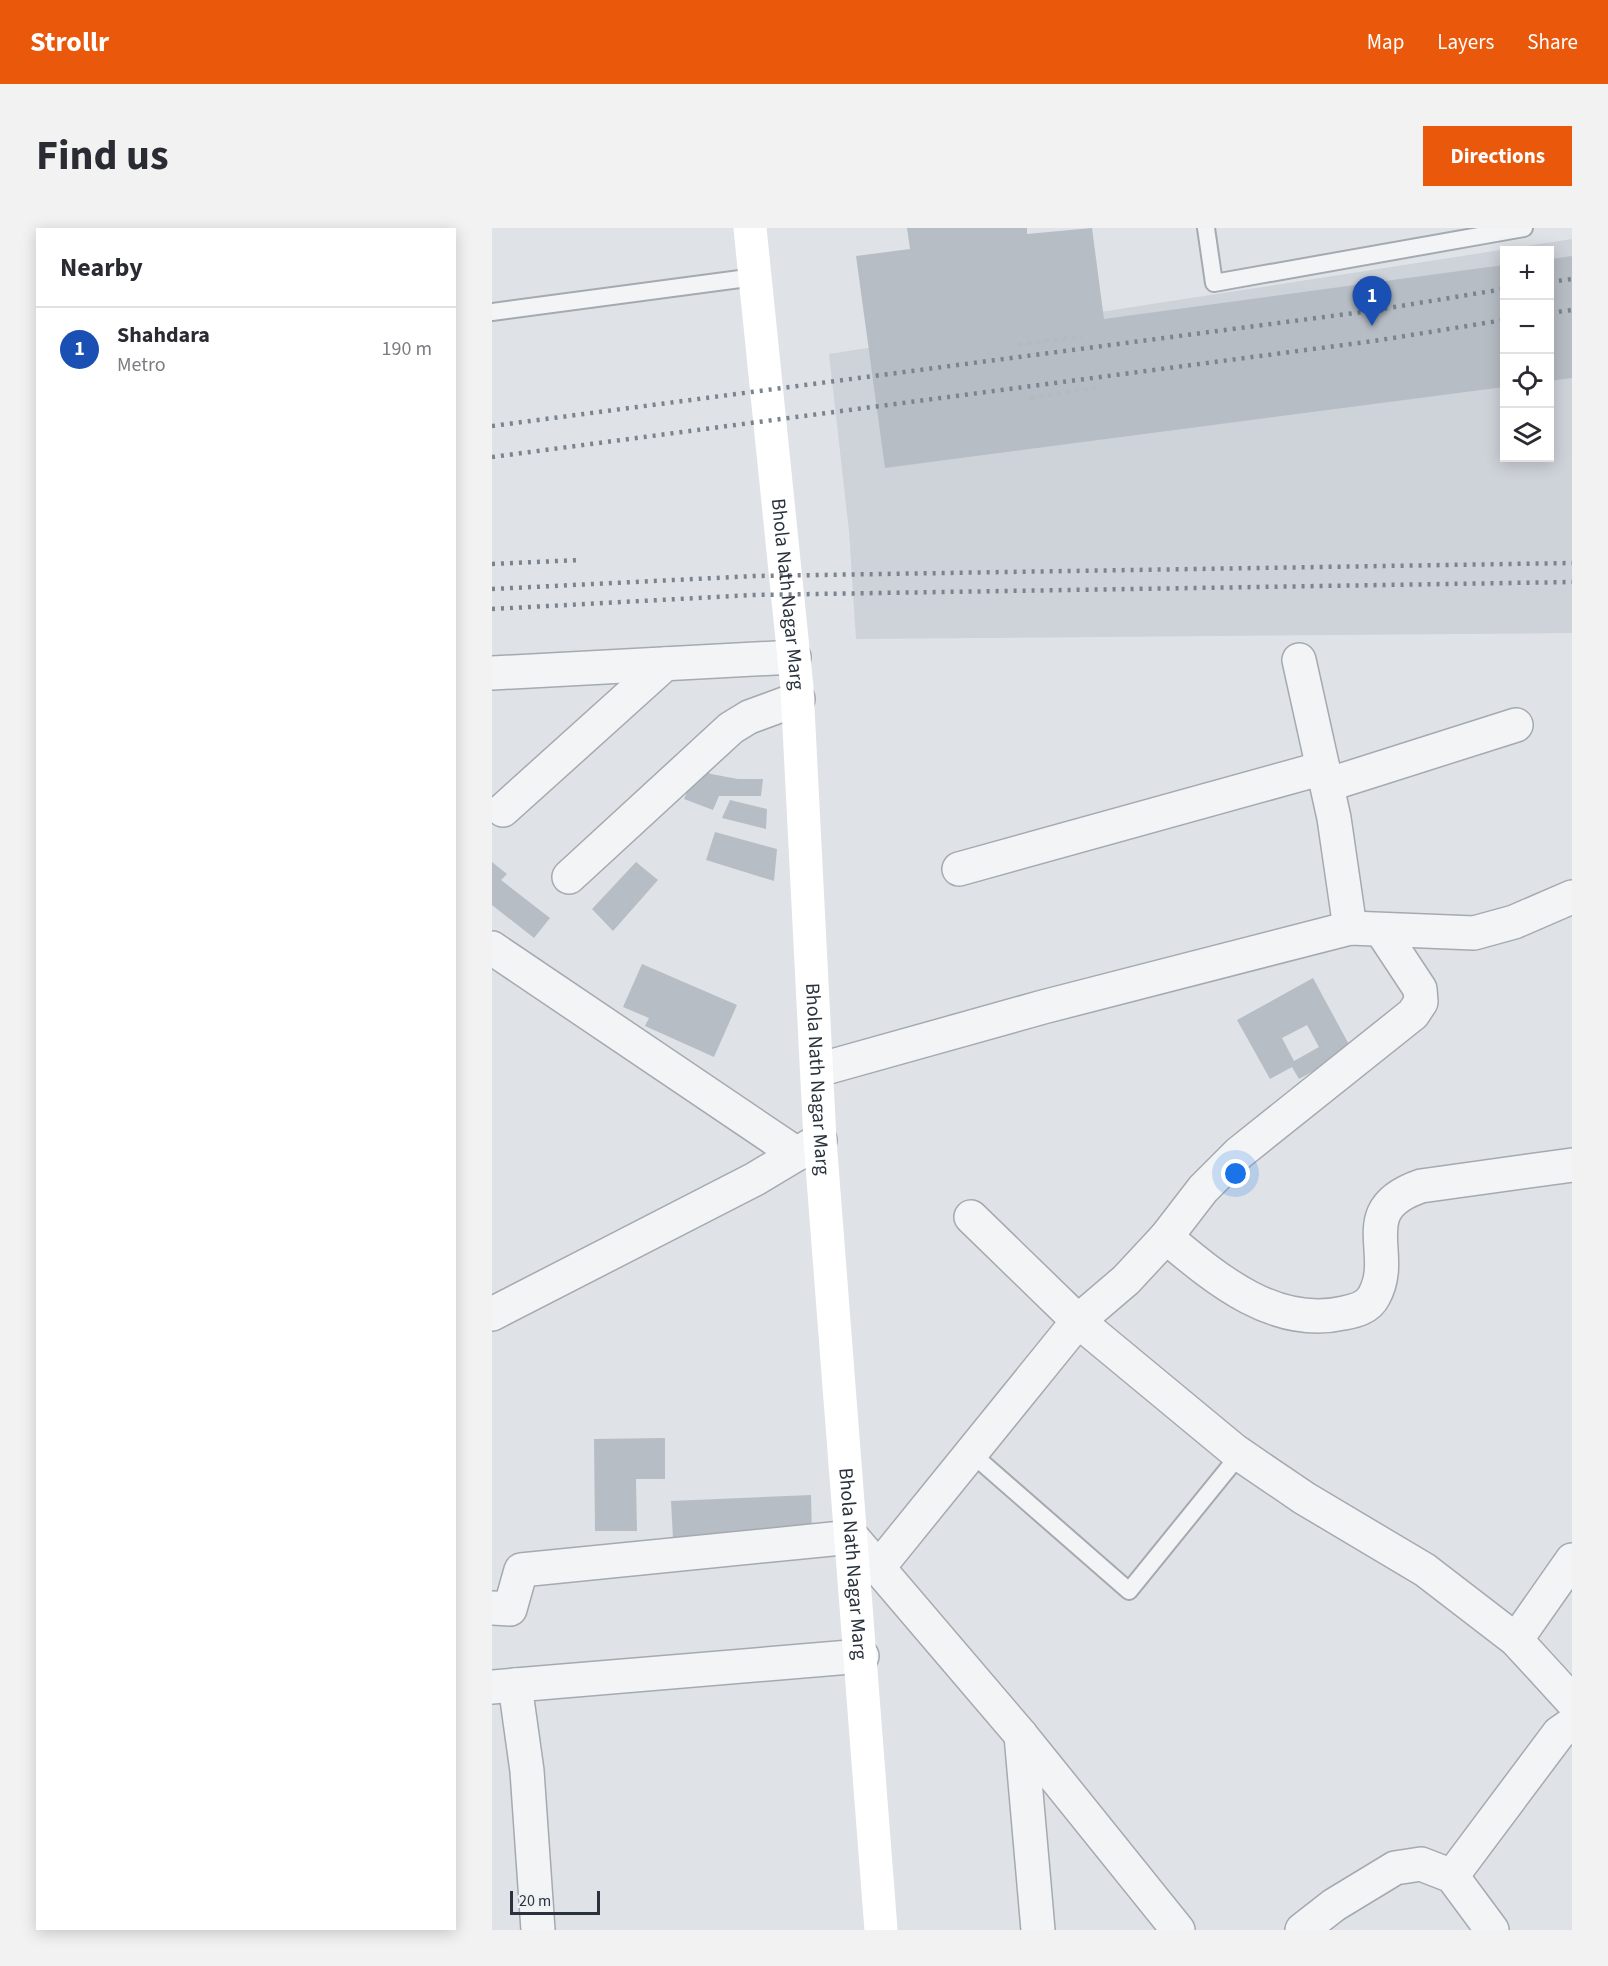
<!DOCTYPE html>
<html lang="en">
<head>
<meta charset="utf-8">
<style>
  body { margin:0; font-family:"Source Sans 3",sans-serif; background:#f2f2f3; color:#2b2b33 }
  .controls { position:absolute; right:18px; top:18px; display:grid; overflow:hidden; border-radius:0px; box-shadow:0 3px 15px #0003 }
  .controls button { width:54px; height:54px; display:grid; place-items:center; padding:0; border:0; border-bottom:2px solid #e1e1e2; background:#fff; color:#2b2b33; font:30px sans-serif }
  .scale { position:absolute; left:18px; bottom:15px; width:90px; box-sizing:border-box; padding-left:6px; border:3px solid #2a323d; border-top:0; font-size:16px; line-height:21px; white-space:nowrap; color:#2a323d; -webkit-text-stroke:4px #eff2f5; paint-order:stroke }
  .you { position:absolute; left:744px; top:946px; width:21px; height:21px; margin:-15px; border:4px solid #fff; border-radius:50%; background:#1a73e8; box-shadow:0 0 0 9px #1a73e833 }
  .badge { display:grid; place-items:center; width:39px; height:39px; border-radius:50%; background:#ea580c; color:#fff; font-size:20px; font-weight:700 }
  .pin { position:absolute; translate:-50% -50px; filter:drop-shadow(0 2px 3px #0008) }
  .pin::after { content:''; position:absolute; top:32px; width:21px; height:18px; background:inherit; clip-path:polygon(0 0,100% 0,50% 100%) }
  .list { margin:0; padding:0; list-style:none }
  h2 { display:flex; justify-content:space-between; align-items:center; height:78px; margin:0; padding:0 24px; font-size:26px }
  h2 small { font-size:20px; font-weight:400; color:#7c7c81 }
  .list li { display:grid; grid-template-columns:39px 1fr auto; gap:18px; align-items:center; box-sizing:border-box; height:84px; padding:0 24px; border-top:2px solid #e1e1e2 }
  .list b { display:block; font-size:22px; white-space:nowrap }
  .list p { margin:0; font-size:20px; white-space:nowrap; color:#7c7c81 }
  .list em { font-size:20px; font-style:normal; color:#7c7c81 }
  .icon { flex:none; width:33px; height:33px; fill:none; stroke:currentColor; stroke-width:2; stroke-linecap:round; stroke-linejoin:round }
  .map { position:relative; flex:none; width:1080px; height:1702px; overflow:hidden; border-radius:0px }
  header { display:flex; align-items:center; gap:36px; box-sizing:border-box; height:84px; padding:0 30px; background:#ea580c; color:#fff }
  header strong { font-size:28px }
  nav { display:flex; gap:33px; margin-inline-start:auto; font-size:21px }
  .intro { display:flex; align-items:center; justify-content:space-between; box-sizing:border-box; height:144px; padding:0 36px }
  h1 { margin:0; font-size:42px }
  .button { padding:15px 27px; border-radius:0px; background:#ea580c; color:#fff; font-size:21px; font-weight:700 }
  main { display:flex; gap:36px; padding:0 36px }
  aside { flex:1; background:#fff; border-radius:0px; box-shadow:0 3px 15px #0003 }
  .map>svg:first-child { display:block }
  .built { fill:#ced2d9; fill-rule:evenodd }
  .building { fill:#b7bdc4; fill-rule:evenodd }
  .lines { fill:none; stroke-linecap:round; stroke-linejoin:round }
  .lane-casing { stroke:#a5aab1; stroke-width:20 }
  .street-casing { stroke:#a5aab1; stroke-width:36 }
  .path { stroke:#b6babe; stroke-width:4; stroke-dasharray:4.5 4.5; stroke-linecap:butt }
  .lane { stroke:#f2f4f6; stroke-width:16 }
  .street { stroke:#f2f4f6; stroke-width:33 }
  .secondary { stroke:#fff; stroke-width:33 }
  .rail { stroke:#7a848f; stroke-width:4.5; stroke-dasharray:3 6; stroke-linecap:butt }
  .labels { text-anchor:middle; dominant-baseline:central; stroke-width:6; stroke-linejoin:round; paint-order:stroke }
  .street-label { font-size:20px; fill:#2a323d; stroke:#eff2f5 }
</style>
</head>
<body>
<header>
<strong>Strollr</strong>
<nav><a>Map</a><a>Layers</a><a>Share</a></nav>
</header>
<div class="intro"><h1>Find us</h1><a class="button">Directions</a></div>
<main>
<aside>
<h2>Nearby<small></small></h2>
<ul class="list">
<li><span class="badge" style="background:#1a4fb4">1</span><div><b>Shahdara</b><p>Metro</p></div><em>190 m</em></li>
</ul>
</aside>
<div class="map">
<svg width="1080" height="1702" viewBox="0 0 1080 1702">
  <rect width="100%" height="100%" fill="#dfe3e7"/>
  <!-- built -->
  <path class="built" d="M1080,11V405L364,411L357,303L337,126ZM1012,22H1058V230H1012Z"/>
  <!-- building -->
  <g class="building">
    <path d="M415,0H535V6L600,0L612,91L1012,37V159L393,240L364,28L418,21Z"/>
    <path d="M1080,28V150L1058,153V31Z"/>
    <path d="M206,539L219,546L246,551H271L269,568H227L221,582L192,571Z"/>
    <path d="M238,572L275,581L274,601L230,590Z"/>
    <path d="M223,604L285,621L282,653L214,632Z"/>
    <path d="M0,634L15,646L9,652L58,690L42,710L0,677Z"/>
    <path d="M144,634L166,652L121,703L100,681Z"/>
    <path d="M150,736L245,777L222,829L153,798L157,790L131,779Z"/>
    <path d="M821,750L860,822L807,851L800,839L778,851L745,792ZM815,797L827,819L802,833L790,810Z"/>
    <path d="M173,1210V1251H144L145,1303H103L102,1211Z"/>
    <path d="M319,1267L320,1306L181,1311L179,1273Z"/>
  </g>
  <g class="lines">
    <defs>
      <g id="lane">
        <path d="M714,0L722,55L1032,0"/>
        <path d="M0,84L263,49"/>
        <path d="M479,1225L637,1363L748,1226"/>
      </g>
      <g id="street">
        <path d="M807,432L842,590L858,700"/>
        <path d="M0,445L302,429"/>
        <path d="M835,557L1024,497"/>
        <path d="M11,582L173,436"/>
        <path d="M467,641L831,540"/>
        <path d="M77,649L239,500L257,489L306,471"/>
        <path d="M0,720L305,926"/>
        <path d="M326,842L551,779L858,700L982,705L1022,694L1080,669"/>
        <path d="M479,989L586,1093L743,1223L812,1270L933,1342L1024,1412L1080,1473"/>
        <path d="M674,1009C723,1050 782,1101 852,1085C863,1083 876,1080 882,1068C906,1025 859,982 929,958L1080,937"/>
        <path d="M0,1086L263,951L328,912"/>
        <path d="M386,1340L586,1093L634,1052L674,1009L711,961L747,925L921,786L929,774L928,761L889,702"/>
        <path d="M0,1380L18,1381L29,1342L360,1309L529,1507L686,1702"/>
        <path d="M1024,1412L1080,1332"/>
        <path d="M23,1457L35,1543L46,1702"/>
        <path d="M0,1459L370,1428"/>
        <path d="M529,1507L546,1702"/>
        <path d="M960,1648L1067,1505L1080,1496"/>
        <path d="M810,1702L842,1677L903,1640L929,1636L960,1648L1000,1702"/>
      </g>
    </defs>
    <!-- lane casing -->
    <use href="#lane" class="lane-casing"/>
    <!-- street casing -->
    <use href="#street" class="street-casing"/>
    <!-- path -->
    <g class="path">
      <path d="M526,117L590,108"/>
      <path d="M538,170L608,159"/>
    </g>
    <!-- lane -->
    <use href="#lane" class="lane"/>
    <!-- street -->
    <use href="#street" class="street"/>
    <!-- secondary -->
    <path class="secondary" id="s1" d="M258,0L305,460L328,912L389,1702"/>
    <!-- rail -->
    <g class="rail">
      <path d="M1058,54L1080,51"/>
      <path d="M1058,85L1080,82"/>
      <path d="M0,198L878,83L1012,61"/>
      <path d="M0,229L882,113L1012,92"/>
      <path d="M0,336L87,332"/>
      <path d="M0,361L263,348L1080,335"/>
      <path d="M0,381L261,367L1080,354"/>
    </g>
  </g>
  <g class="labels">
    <!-- street labels -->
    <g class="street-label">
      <text stroke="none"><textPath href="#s1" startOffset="368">Bhola Nath Nagar Marg</textPath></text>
      <text stroke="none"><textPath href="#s1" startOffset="854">Bhola Nath Nagar Marg</textPath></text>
      <text stroke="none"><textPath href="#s1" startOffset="1340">Bhola Nath Nagar Marg</textPath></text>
    </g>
  </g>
</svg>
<div class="controls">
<button>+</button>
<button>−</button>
<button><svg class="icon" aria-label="locate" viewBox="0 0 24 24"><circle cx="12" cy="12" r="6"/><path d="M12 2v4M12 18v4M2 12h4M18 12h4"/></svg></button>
<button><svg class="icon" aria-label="layers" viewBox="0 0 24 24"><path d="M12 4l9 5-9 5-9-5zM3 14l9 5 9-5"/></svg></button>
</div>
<div class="scale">20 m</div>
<div class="you"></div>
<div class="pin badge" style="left:880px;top:98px;background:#1a4fb4">1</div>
</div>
</main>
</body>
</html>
